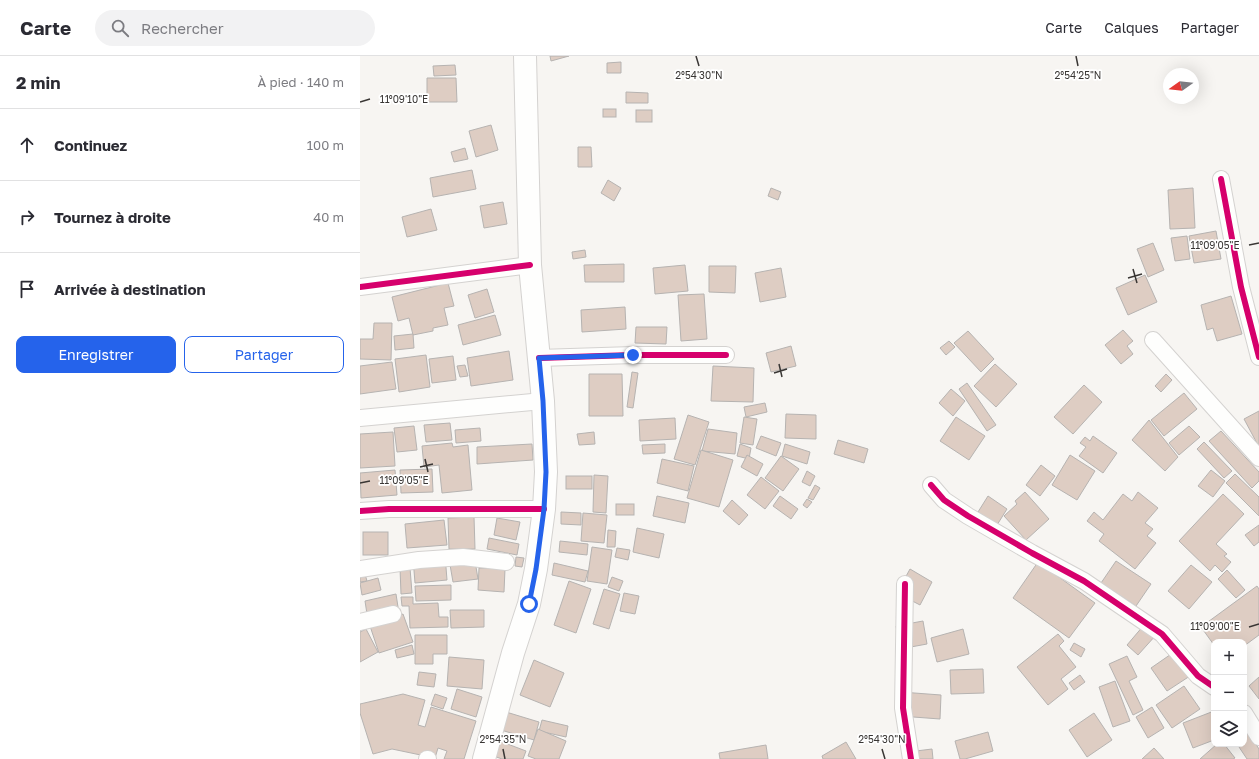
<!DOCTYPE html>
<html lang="fr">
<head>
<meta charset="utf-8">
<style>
  body { margin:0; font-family:"Golos Text",sans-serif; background:#f2f2f3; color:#2b2b33 }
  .controls { position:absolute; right:12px; bottom:12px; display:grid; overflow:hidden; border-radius:8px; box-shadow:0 4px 16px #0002 }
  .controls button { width:36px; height:36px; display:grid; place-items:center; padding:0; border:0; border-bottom:1px solid #e1e1e2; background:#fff; color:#2b2b33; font:20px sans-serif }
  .compass { position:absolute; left:803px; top:12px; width:36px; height:36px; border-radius:50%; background:#fff; box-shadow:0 4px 16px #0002; rotate:255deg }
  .stop { position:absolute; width:12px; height:12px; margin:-9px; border:3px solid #2563eb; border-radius:50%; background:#fff }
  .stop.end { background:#2563eb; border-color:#fff; box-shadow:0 1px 4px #0008 }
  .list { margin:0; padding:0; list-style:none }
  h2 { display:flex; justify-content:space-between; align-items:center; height:52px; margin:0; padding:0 16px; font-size:17px }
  h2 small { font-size:13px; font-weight:400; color:#7c7c81 }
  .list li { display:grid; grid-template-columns:26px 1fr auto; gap:12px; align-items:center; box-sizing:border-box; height:72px; padding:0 16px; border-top:1px solid #e1e1e2 }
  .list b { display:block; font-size:15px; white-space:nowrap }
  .list em { font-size:13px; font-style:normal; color:#7c7c81 }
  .actions { display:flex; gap:8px; padding:12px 16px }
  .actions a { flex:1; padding:9px 0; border:1px solid #2563eb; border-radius:8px; text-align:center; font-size:14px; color:#2563eb }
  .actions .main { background:#2563eb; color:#fff }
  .icon { flex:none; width:22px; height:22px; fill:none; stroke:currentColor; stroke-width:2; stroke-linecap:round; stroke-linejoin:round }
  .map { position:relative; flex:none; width:899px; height:703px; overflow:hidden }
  header { display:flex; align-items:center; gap:24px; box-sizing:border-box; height:56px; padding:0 20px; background:#fff; border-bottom:1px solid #e1e1e2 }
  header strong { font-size:19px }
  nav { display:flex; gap:22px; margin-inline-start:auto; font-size:14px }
  .search { width:280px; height:36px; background:#f2f2f3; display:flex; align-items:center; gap:10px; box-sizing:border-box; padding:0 14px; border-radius:22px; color:#7c7c81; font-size:15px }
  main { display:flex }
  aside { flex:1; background:#fff }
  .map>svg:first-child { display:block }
  .building { fill:#decdc3; stroke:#b6b3b1 }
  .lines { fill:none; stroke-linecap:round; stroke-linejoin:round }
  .street-casing { stroke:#d4d2d0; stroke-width:18 }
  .secondary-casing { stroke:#d4d2d0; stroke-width:24 }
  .street { stroke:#fefefd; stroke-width:16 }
  .secondary { stroke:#fefefd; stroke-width:22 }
  .cycleway-casing { stroke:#fff; stroke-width:8 }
  .cycleway { stroke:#d6006c; stroke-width:6 }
  .route { stroke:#2563eb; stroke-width:5 }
  .ticks { fill:none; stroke:#393634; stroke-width:1.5 }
  .ticks-label { font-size:10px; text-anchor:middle; fill:#393634; stroke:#fff; stroke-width:3.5; stroke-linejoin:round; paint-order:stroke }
</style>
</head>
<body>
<header>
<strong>Carte</strong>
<div class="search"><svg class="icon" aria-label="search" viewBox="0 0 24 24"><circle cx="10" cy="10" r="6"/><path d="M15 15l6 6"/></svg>Rechercher</div>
<nav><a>Carte</a><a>Calques</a><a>Partager</a></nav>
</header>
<main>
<aside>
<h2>2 min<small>À pied · 140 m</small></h2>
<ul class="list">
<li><svg class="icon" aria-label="ahead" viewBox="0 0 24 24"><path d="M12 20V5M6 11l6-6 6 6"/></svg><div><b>Continuez</b></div><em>100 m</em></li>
<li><svg class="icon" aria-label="right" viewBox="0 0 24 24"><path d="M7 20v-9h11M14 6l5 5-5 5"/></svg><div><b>Tournez à droite</b></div><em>40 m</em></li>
<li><svg class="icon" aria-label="arrive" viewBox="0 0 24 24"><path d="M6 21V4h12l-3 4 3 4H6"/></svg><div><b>Arrivée à destination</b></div></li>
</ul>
<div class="actions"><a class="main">Enregistrer</a><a>Partager</a></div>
</aside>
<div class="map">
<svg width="899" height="703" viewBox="0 0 899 703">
  <rect width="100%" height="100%" fill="#f7f5f2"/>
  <!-- building -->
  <g class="building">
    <path d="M190,0H209L191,5Z"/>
    <path d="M261,6V17H247V7Z"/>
    <path d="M95,9L96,19L74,20L73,10Z"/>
    <path d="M67,22H96L97,46H67Z"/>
    <path d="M266,36L288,37V47H266Z"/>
    <rect x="243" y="53" width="13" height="8"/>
    <rect x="276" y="54" width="16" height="12"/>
    <path d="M131,69L138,94L116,101L109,75Z"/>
    <path d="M218,91H231L232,111H218Z"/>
    <path d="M105,92L108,103L94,106L91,96Z"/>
    <path d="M112,114L116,133L73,141L70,122Z"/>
    <path d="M248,124L261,132L254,145L241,137Z"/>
    <path d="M411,132L421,136L418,144L408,140Z"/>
    <path d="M833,132L835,172L810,173L808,134Z"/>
    <path d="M143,146L147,168L124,172L120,150Z"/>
    <path d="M71,153L77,174L47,181L42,161Z"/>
    <path d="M856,175L861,203L834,207L829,180Z"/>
    <path d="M827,180L830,203L815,205L811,182Z"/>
    <path d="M793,187L804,214L788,221L777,193Z"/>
    <path d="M225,194L226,201L213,203L212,196Z"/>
    <path d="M264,208V226H225L224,209Z"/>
    <path d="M325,209L328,235L295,238L293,212Z"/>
    <path d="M349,210H376L375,237L349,236Z"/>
    <path d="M421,212L426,241L400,246L395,217Z"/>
    <path d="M785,219L797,246L768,259L756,232Z"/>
    <path d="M88,227L94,250L84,252L88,269L73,272V275L53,279L49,262L38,265L32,241Z"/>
    <path d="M127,233L134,256L115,262L108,239Z"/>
    <path d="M344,238L347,283L321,285L318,239Z"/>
    <path d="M871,240L882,278L857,285L853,272L847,274L841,249Z"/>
    <path d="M265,251L266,273L222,276L221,254Z"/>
    <path d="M135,259L141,279L103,289L98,269Z"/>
    <path d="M14,267H32L31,304L0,303V283H13Z"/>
    <path d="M276,271H307L306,288L275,287Z"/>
    <path d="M763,274L773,285L767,290L773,298L761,308L745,289Z"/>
    <path d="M608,275L634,303L621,316L594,287Z"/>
    <path d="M53,278L54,292L35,294L34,280Z"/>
    <path d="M589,285L595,291L586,299L580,292Z"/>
    <path d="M431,290L436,310L411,316L406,297Z"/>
    <path d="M149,295L153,324L111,330L107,302Z"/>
    <path d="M66,299L70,331L39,336L35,303Z"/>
    <path d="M93,300L96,324L72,327L69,303Z"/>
    <path d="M32,306L36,333L0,338V310Z"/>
    <path d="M635,308L657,328L636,351L614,330Z"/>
    <path d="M105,309L108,320L100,321L97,310Z"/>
    <path d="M353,310L394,312L393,346L351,345Z"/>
    <path d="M272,316L278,317L273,352L267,351Z"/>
    <path d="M229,318H262L263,360H229Z"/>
    <path d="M806,318L812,324L801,336L795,330Z"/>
    <path d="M607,327L636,369L627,375L599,333Z"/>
    <path d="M724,329L742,346L713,378L694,361Z"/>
    <path d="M591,333L605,345L593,360L579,347Z"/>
    <path d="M824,337L837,353L804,380L791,364Z"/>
    <path d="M405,347L407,356L386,361L384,351Z"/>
    <path d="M899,355V391L884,363Z"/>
    <path d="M426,358L456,359V383L425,382Z"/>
    <path d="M328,359L349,366L335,409L314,403Z"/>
    <path d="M384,361L397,363L393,389L380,387Z"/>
    <path d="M596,361L625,380L609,404L580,385Z"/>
    <path d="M315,362L316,383L280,385L279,364Z"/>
    <path d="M789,364L818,401L805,415L772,384Z"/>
    <path d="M90,367L92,384L66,386L64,369Z"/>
    <path d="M54,370L57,394L37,396L34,372Z"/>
    <path d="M829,370L840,381L819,399L809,387Z"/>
    <path d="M120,372L121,385L96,387L95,374Z"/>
    <path d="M348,373L377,377L375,398L342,395Z"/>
    <path d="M861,375L899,416V425L892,432L849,385Z"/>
    <path d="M33,376L35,410L0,412V378Z"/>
    <path d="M234,376L235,388L219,389L217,378Z"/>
    <path d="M401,380L421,387L416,400L396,392Z"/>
    <path d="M733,380L757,397L743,417L719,400L726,391L720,387L725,381L730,385Z"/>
    <path d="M478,384L508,393L504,407L474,398Z"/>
    <path d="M844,386L872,415L864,422L837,393Z"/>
    <path d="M92,387L93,391L108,389L112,434L82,437L79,409L64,411L62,390Z"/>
    <path d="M172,388L173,404L117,408V391Z"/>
    <path d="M305,388V397L283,398L282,389Z"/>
    <path d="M380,388L391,392L389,403L377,400Z"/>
    <path d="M425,388L450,396L447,408L422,400Z"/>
    <path d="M341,394L373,404L359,451L327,442Z"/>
    <path d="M387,399L403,408L397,420L381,411Z"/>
    <path d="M710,399L735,415L717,444L692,429Z"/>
    <path d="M421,400L439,413L423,435L405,422Z"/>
    <path d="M302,403L334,410L328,435L297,427Z"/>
    <path d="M681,409L695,420L680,440L666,429Z"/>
    <path d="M72,413L73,436L41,437L40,414Z"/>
    <path d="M35,414L37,439L1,442L0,417Z"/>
    <path d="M851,414L865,425L853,441L838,430Z"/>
    <path d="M447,415L455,420L450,430L442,426Z"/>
    <path d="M875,418L899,441V460L866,427Z"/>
    <path d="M234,419L248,420L246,457L233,456Z"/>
    <rect x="206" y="420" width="26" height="13"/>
    <path d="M401,421L419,435L405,453L387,439Z"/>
    <path d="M455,429L460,432L453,444L448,442Z"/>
    <path d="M665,436L689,463L666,484L644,460L657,448L655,445Z"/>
    <path d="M778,436L798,452L785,467L793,473L787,480L796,487L775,513L739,485L744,478L727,465L734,456L743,464L763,438L772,445Z"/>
    <path d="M863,438L884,458L856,488L867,498L864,500L871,506L862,516L855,509L850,515L819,485Z"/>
    <path d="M297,440L329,447L325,467L293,460Z"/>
    <path d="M420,440L438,453L431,463L413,450Z"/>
    <path d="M628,440L647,453L637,469L618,456Z"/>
    <path d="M447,443L452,446L447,452L443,449Z"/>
    <path d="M372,444L388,459L379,469L363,455Z"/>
    <rect x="256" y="448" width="18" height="11"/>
    <path d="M201,456L221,457V469L201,468Z"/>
    <path d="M223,457L247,459L244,487L221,485Z"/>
    <path d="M114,461L115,493H89L88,462Z"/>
    <path d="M137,462L160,466L156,484L134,479Z"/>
    <path d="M84,464L87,489L47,492L45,468Z"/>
    <path d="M899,469V486L894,490L885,479Z"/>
    <path d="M277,472L304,478L299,502L273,496Z"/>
    <path d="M248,474L256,475L255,491H247Z"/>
    <rect x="3" y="476" width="25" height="23"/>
    <path d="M129,482L159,488L157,499L127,493Z"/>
    <path d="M200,485L228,488L227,499L199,496Z"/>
    <path d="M232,491L252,494L247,528L227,525Z"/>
    <path d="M257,492L270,494L268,504L255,501Z"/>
    <path d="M85,499L87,524L55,527L53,502Z"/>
    <path d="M114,499L118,523L93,526L89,503Z"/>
    <path d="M156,501L164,502L162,511L155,510Z"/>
    <path d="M756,505L791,528L776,550L741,527Z"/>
    <path d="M678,506L735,547L709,582L653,542Z"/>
    <path d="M194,507L228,515L225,526L192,519Z"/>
    <path d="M831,509L852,526L829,553L808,535Z"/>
    <path d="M40,512H50L52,537L41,538Z"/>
    <path d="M119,512L145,513L144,536L118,534Z"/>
    <path d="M550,513L572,526L560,549L537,537Z"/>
    <path d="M867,514L885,534L876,542L858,523Z"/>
    <path d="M5,518L7,525L0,526V519Z"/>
    <path d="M252,521L263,525L259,535L248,531Z"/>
    <path d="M18,522L21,534L2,539L0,527Z"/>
    <path d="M209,525L231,533L216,577L194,569Z"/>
    <path d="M91,529V544L56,545L55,530Z"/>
    <path d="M897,530L899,533V579L884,590V586H854V589L841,571Z"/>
    <path d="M244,533L260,538L249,573L233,568Z"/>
    <path d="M264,537L279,540L275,558L260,555Z"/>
    <path d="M36,538L38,551L7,558L5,545Z"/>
    <path d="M41,541H53V548L78,547L79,561H88V571L50,572L49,550H42Z"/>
    <path d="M90,554H124V571L91,572Z"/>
    <path d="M43,558L53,586L19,597L10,570Z"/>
    <path d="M563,565L567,588L540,593L536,570Z"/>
    <path d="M784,569L796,579L778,599L767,589Z"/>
    <path d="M6,573L18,596L0,606V576Z"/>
    <path d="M603,573L609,598L577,606L571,582Z"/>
    <path d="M698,578L704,585L699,590L716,611L701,623L708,633L688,649L657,611Z"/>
    <path d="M55,579H87V598H73V608H55Z"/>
    <path d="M714,587L725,593L721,601L710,594Z"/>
    <path d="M52,589L54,598L37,602L35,594Z"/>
    <path d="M817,594L833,618L807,635L791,612Z"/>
    <path d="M767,600L777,621L769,625L783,654L773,659L749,608Z"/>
    <path d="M89,601L124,604L122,633L87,630Z"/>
    <path d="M174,604L204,617L190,651L160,639Z"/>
    <path d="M623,613L624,637L591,638L590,614Z"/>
    <path d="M59,616L76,618L74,631L57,629Z"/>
    <path d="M720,619L725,626L714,634L709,627Z"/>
    <path d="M899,621V643L889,630Z"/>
    <path d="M755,625L770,665L753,671L739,631Z"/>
    <path d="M824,630L840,653L812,672L796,649Z"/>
    <path d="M97,633L122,641L116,661L91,653Z"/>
    <path d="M541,636L581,639L580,663L540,660Z"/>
    <path d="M43,638L65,644L58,669L65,671L71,651L116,665L104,703H84L87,695L78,692L75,702L32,693L13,698L0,657V648Z"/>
    <path d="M75,638L87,642L83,653L71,649Z"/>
    <path d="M792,651L804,672L788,682L776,661Z"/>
    <path d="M854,655V684L833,692L823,667Z"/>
    <path d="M146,656L179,666L174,684L141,674Z"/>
    <path d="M734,657L752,684L727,701L709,674Z"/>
    <path d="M182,664L208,670L206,681L179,675Z"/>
    <path d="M178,673L206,685L199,703H176L168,700Z"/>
    <path d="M886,673L899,693V703H887L877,688H884V674Z"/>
    <path d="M628,676L633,695L605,703H600L595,685Z"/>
    <path d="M137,684L166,695L163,703H142L131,699Z"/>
    <path d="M486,686L496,703H463L462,700Z"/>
    <path d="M857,688H864L875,702L873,703H840Z"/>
    <path d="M406,689L408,703H360L359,697Z"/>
    <path d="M794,692L804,703H782Z"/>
    <path d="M572,693L573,703H549L548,696Z"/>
  </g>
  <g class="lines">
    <defs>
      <g id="street">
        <path d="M861,123L881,231L899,301"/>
        <path d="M0,231L170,209"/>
        <path d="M793,284L899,402"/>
        <path d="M179,302L273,299H366"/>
        <path d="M0,362L183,345"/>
        <path d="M571,429L584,444L608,460L672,497L724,525L802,578L838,620L854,631"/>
        <path d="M0,455L29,453H184"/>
        <path d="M0,513L59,504L103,501L146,506"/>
        <path d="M545,528L543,652L551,703"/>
        <path d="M0,566L33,558"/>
        <path d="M884,657L899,681"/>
        <path d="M67,703H68"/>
      </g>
      <path id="secondary" d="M124,703L153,597L169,548L176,513L184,453L186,416L183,345L170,209L165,0"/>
    </defs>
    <!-- street casing -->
    <use href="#street" class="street-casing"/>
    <!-- secondary casing -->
    <use href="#secondary" class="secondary-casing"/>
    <!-- street -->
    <use href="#street" class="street"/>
    <!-- secondary -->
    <use href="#secondary" class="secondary"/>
    <defs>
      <g id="cycleway">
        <path d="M861,123L881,231L899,301"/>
        <path d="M0,231L170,209"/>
        <path d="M179,302L273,299H366"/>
        <path d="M571,429L584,444L608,460L672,497L724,525L802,578L838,620L854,631"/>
        <path d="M0,455L29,453H184"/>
        <path d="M545,528L543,652L551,703"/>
      </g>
    </defs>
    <!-- cycleway casing -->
    <use href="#cycleway" class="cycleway-casing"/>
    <!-- cycleway -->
    <use href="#cycleway" class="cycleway"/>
  </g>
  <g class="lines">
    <!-- route -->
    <path class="route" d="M169,548L176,513L184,453L186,416L183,345L179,302L273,299"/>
  </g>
  <!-- ticks -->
  <path class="ticks" d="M336,0L339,10M716,0L718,10M0,46L10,43M889,189L899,187M773,213L777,227M768,222L782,218M419,308L422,321M414,317L427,313M65,403L68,416M60,411L73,408M0,427L10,425M889,571L899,568M143,693L145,703M522,693L525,703"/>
  <g class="ticks-label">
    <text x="339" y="23">2°54'30"N</text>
    <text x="718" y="23">2°54'25"N</text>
    <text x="44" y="47">11°09'10"E</text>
    <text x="855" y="193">11°09'05"E</text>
    <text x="44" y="428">11°09'05"E</text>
    <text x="855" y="574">11°09'00"E</text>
    <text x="143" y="687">2°54'35"N</text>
    <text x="522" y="687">2°54'30"N</text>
  </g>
</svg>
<div class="controls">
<button>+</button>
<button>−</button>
<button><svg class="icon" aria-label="layers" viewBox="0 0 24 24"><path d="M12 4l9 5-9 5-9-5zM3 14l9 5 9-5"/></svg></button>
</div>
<svg class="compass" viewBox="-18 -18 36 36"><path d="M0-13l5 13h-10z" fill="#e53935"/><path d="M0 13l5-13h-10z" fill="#7c7c81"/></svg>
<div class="stop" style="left:169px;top:548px"></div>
<div class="stop end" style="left:273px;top:299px"></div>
</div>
</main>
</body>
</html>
